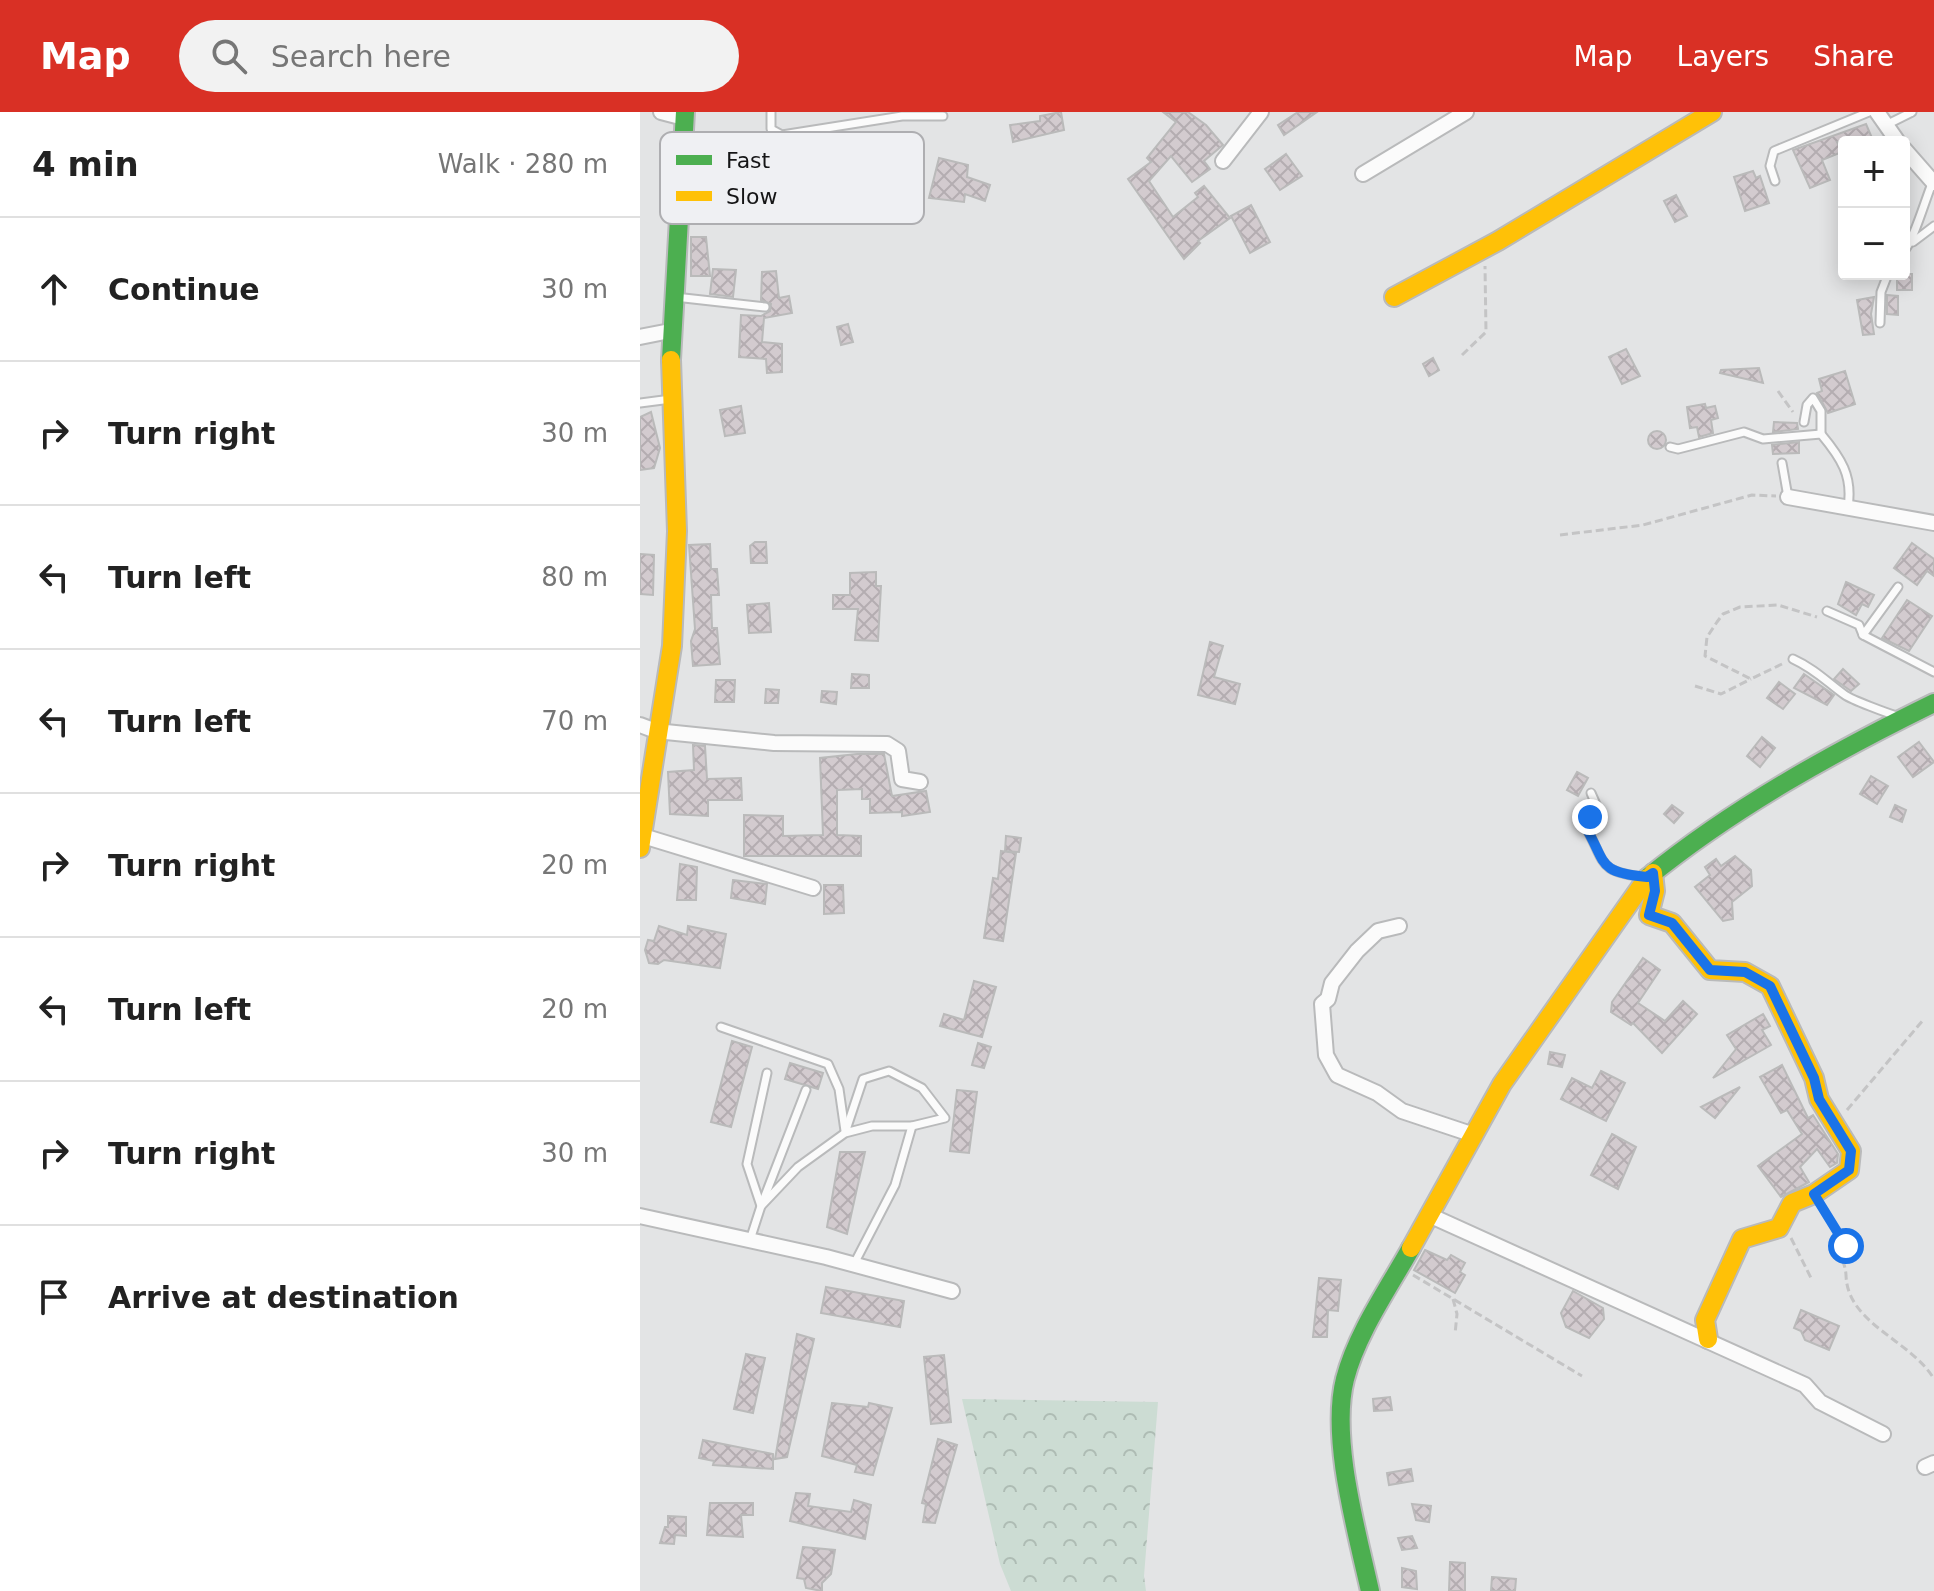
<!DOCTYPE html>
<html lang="en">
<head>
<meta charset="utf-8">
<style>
  body { margin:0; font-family:"DejaVu Sans",sans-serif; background:#f2f2f2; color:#222 }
  .controls { position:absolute; right:24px; top:24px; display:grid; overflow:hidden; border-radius:8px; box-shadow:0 4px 20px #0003 }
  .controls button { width:72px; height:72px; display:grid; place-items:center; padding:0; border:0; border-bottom:2px solid #e0e0e0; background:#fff; color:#222; font:40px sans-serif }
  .stop { position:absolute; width:24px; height:24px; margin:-18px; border:6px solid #1a73e8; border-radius:50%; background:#fff }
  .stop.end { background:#1a73e8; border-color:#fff; box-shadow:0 2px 8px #0008 }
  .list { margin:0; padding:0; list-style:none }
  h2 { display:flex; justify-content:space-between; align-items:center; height:104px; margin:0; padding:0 32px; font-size:34px }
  h2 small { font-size:26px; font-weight:400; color:#767676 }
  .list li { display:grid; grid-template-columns:52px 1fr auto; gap:24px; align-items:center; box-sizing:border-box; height:144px; padding:0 32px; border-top:2px solid #e0e0e0 }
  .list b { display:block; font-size:30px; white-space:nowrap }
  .list em { font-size:26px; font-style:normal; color:#767676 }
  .icon { flex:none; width:44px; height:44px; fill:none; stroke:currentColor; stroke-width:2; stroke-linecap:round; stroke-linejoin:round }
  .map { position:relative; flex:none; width:1294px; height:1479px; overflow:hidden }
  header { display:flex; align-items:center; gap:48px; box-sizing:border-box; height:112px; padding:0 40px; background:#d93025; color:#fff }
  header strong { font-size:38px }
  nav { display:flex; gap:44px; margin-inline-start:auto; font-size:28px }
  .search { width:560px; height:72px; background:#f2f2f2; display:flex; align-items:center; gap:20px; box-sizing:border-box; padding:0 28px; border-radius:44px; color:#767676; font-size:30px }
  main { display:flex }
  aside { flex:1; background:#fff }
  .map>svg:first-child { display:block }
  .forest { fill:url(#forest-crowns) }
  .building { fill:url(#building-cross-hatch); stroke:#bababa; stroke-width:2 }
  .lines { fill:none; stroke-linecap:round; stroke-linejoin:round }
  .lane-casing { stroke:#b9babb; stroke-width:11 }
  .street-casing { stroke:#b9babb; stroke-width:18 }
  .fast-casing { stroke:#b9babb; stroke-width:22 }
  .slow-casing { stroke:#b9babb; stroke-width:22 }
  .path { stroke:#c4c4c5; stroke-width:3; stroke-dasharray:8 4; stroke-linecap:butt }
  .lane { stroke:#fbfbfb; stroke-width:7 }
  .street { stroke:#fbfbfb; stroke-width:14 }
  .fast { stroke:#4caf50; stroke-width:18 }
  .slow { stroke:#ffc107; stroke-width:18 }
  .route { stroke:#1a73e8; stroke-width:10 }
  .key { fill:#eff0f3; stroke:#aeaeb1; stroke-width:2 }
  .key-label { font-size:22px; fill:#151516 }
</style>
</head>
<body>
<header>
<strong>Map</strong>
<div class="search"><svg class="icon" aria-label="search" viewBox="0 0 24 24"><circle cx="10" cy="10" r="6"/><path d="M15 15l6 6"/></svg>Search here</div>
<nav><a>Map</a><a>Layers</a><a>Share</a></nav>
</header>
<main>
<aside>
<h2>4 min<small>Walk · 280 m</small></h2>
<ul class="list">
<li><svg class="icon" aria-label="ahead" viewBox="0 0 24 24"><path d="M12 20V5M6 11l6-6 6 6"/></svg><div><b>Continue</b></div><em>30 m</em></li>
<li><svg class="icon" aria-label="right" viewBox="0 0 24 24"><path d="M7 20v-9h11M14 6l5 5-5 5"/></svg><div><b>Turn right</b></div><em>30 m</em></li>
<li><svg class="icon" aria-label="left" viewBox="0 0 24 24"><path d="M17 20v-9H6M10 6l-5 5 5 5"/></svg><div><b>Turn left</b></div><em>80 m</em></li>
<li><svg class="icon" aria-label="left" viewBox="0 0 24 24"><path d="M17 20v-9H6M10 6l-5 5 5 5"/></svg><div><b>Turn left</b></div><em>70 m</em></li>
<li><svg class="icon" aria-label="right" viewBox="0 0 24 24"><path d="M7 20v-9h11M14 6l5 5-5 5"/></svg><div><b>Turn right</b></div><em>20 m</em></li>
<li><svg class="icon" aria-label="left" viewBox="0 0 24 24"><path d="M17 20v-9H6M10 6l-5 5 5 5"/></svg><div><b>Turn left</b></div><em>20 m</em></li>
<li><svg class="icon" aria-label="right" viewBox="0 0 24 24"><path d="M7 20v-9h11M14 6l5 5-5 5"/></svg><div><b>Turn right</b></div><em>30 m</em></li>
<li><svg class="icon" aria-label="arrive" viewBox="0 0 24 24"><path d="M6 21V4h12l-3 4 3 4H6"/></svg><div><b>Arrive at destination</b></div></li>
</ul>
</aside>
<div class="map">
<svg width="1294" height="1479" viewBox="0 0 1294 1479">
  <defs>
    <pattern id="forest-crowns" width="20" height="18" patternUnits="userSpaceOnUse" patternTransform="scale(2)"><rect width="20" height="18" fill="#ccdcd3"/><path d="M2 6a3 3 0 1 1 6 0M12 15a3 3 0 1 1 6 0" fill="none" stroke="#aebcb4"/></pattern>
    <pattern id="building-cross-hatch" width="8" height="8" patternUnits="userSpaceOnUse" patternTransform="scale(2)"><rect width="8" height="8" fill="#d3cbcf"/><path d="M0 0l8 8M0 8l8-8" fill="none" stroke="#b4adb1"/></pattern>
  </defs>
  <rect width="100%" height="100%" fill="#e3e4e5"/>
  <!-- forest -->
  <path class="forest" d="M322,1287L518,1290L504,1464L506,1479H371L360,1452Z"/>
  <!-- building -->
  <g class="building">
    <path d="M421,0L424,18L373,30L370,13L400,9V4Z"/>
    <path d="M523,0H548L566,13L583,33L564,49L570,57L552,70L531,44L509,69L533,105L558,85L555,81L564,74L590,106L558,129L560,131L544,147L488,67L511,50L507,46L536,10Z"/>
    <path d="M658,0H677L644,23L638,13Z"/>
    <path d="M1226,12L1232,26L1223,30H1197L1202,40L1182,48L1190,68L1170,76L1153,38Z"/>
    <path d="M646,42L662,64L640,78L625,57Z"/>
    <path d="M299,46L328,53L327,65L350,73L345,89L325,82L324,90L289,86Z"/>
    <path d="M1113,59L1116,66L1120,64L1129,91L1105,99L1094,65Z"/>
    <path d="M1036,83L1047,104L1035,110L1024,89Z"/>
    <path d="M611,93L630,130L610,141L591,104Z"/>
    <path d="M51,125H66L70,164H51Z"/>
    <path d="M73,157L96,158L93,185L70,182Z"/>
    <path d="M136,159L139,186L149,184L152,201L124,206L122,230L142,232V260L127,261L126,247L99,245L101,203L121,204L130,199L131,192L121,188L122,160Z"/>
    <rect x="1257" y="162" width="15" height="16"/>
    <path d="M1247,183L1258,184V203L1247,202Z"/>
    <path d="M1234,185L1231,202L1234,222L1223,223L1217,188Z"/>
    <path d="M208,212L213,230L201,233L197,215Z"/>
    <path d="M986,237L1000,264L982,272L969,245Z"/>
    <path d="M793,246L799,258L789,264L783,252Z"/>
    <path d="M1119,256L1123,271L1080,261L1081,258Z"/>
    <path d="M1205,259L1215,292L1188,301L1177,281L1182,279L1179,267Z"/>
    <path d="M1065,292L1066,296L1075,294L1078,306L1071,308L1073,321L1059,325L1057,315L1050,316L1047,295Z"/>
    <path d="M101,294L105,321L85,324L80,298Z"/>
    <path d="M11,300L20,336L14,356L0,358V305Z"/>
    <path d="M1134,310L1157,311L1158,317L1133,320Z"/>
    <circle cx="1017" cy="328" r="9"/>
    <path d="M1159,330V341L1133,342L1132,333Z"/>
    <path d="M115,430H126L127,451H111L110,434Z"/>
    <path d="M1272,431L1294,447V464L1287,459L1277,473L1254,456Z"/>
    <path d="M70,432L71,457H77L79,483H71L72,516H77L80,552L53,554L51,529L55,517L49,433Z"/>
    <path d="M0,442L14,443L13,483L0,482Z"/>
    <path d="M236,460V474H241L238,529L215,528L218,497H193V483H210V461Z"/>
    <path d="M1206,470L1234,483L1228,495L1222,492L1216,503L1198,492Z"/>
    <path d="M1267,488L1292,504L1269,539L1242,526Z"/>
    <path d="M129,491L131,520L109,521L107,493Z"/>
    <path d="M570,530L583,534L574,565L600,572L595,592L558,583Z"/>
    <path d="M1203,557L1219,572L1211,579L1194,567Z"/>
    <path d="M212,562L229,563V576H211Z"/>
    <path d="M1164,562L1194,583L1187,593L1154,576Z"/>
    <path d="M76,568H95L94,590H75Z"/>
    <path d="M1139,570L1155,582L1143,597L1127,586Z"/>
    <path d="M126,577L139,578L138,591H125Z"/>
    <path d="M182,579L197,580L196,592L181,590Z"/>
    <path d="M1122,625L1135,636L1120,655L1107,644Z"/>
    <path d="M1279,630L1294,650L1273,665L1258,645Z"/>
    <path d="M53,633L65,634L67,667L101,666L102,688H68V704L30,702L28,660L54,658Z"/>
    <path d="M217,642H244L252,684L286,679L290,700L262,704V700L230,701V687H222V677L197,678V723L221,724V744H104V703L143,704V724L183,723L180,646Z"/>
    <path d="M937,660L948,666L938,684L927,678Z"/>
    <path d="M1231,664L1248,674L1237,692L1220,682Z"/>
    <path d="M1032,693L1043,701L1034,711L1024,702Z"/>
    <path d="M1255,693L1266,698L1262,710L1250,705Z"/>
    <path d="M366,724L381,726L379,740L365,739Z"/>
    <path d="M361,739L376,741L363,829L344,826L353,766L358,767Z"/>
    <path d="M1095,744L1111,758L1112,774L1092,790L1093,807L1083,809L1055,775L1070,763L1065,755L1076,747L1081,754Z"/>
    <path d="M40,752L57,755L56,788H37Z"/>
    <path d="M93,768L127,772L125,792L91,786Z"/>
    <path d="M184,773H203L204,801L184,802Z"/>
    <path d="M19,814L47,823L48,814L86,822L80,856L24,848L18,852L9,851L5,838L8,828L14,829Z"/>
    <path d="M1003,846L1020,858L998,891L1025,909L1043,889L1057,902L1022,941L993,911L991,913L971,900L972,890Z"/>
    <path d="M334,869L356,875L342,925L300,914L304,902L324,908Z"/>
    <path d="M1123,902L1130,914L1122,918L1131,933L1073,966L1096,937L1087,923Z"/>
    <path d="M92,929L112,935L91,1015L71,1010Z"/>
    <path d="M338,931L351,935L344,956L332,953Z"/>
    <path d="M910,940L925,943L922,955L908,952Z"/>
    <path d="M150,951L183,961L178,977L145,967Z"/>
    <path d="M1142,953L1168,1006L1173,1003L1198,1042L1197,1051L1190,1055L1177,1037L1160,1055L1169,1070L1141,1085L1118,1054L1162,1022L1147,998L1141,1001L1120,965Z"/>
    <path d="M961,959L985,971L966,1009L921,987L932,966L952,976Z"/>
    <path d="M1100,975L1075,1006L1061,995Z"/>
    <path d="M317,978L337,980L329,1041L310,1039Z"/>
    <path d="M972,1022L996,1035L978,1077L951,1063Z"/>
    <path d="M200,1040H225L207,1122L187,1115Z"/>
    <path d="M785,1138L807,1148L811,1143L825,1151L820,1160L825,1163L815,1181L774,1158Z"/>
    <path d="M679,1166L701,1168L698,1199L688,1198L687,1225H673Z"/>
    <path d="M186,1175L264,1189L260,1215L181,1201Z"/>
    <path d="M933,1179L963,1196L964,1207L949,1226L926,1215L921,1201Z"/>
    <path d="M1161,1198L1199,1214L1189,1238L1165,1228L1161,1219L1154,1216Z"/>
    <path d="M157,1222L174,1227L147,1345L135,1347Z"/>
    <path d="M106,1242L125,1246L113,1301L94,1297Z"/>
    <path d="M304,1243L311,1310L291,1312L284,1245Z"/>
    <path d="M750,1285L752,1298L734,1299L733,1287Z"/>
    <path d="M192,1291L228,1295L229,1291L252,1296L233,1363L215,1360L217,1353L182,1344Z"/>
    <path d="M298,1327L317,1333L295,1411L283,1410L286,1392L282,1391Z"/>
    <path d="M63,1328L133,1342V1357L73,1353L74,1349L59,1346Z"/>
    <path d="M771,1357L773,1369L749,1373L747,1361Z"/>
    <path d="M156,1381L170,1382L168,1394L211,1400L214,1388L231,1393L225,1427L150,1409Z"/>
    <path d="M113,1391V1403H101L103,1425L67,1423L70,1391Z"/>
    <path d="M772,1392L791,1394L789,1410L776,1408Z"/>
    <path d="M28,1404L46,1405V1424L35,1423L34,1432L20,1431L25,1415H28Z"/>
    <path d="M772,1424L777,1436L762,1438L758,1426Z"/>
    <path d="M163,1435L195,1438L191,1462L182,1471V1479L166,1476L164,1467L157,1466Z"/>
    <path d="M810,1450L825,1451V1479H809Z"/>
    <path d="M762,1456L776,1459L777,1477L762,1475Z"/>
    <path d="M852,1465L876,1467L875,1479H851Z"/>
  </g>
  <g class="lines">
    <defs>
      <g id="lane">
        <path d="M131,0V17L142,23L262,4H303"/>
        <path d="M1246,13L1272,0"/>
        <path d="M144,23L211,48"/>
        <path d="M1135,69L1130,54L1134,39L1229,0"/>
        <path d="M1273,130L1294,114"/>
        <path d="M1264,139C1274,128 1285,88 1293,69"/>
        <path d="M35,185L125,195"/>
        <path d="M1240,211L1241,180L1248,162"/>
        <path d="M0,291L31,287"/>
        <path d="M1164,310L1167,293L1173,286L1181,299V322"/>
        <path d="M1030,335L1038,337L1104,320L1123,327L1181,322C1201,346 1213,364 1208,395"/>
        <path d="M1142,351L1148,385"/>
        <path d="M1187,499L1219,513L1223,523L1294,560"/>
        <path d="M1223,523L1258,475"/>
        <path d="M1153,547C1175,557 1187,570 1205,583C1212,588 1247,601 1257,604"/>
        <path d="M951,681L958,697L945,714C966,750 956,760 1005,765"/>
        <path d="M81,915L188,952L199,977L205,1019"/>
        <path d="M123,1089L166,978"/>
        <path d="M121,1094L107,1052L127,961"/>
        <path d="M110,1128L121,1094L158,1055L205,1021L232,1014H272L305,1006L282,976L249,959L223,967L205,1021"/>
        <path d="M214,1152L255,1073L272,1014"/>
      </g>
      <g id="street">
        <path d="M21,0L44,6"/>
        <path d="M1237,0L1258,30"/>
        <path d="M1264,37L1294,71"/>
        <path d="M583,49L621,0"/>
        <path d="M723,62L826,0"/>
        <path d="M0,225L30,219"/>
        <path d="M1148,385L1294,411"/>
        <path d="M0,613L16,619L134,631L247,632L258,639L262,667L280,670"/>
        <path d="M3,724L173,776"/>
        <path d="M759,814L738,819L717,839L692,871L688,887L682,892L686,943L697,963L737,981L762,999L831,1022"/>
        <path d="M789,1103L1165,1273L1180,1290L1243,1322"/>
        <path d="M0,1104L186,1145L312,1179"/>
        <path d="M1285,1355L1294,1351"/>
      </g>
      <g id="fast">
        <path d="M31,248L45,0"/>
        <path d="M1007,766C1093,696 1194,640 1294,591"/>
        <path d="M730,1479C717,1420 690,1326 705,1267C717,1221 748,1177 771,1136"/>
      </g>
      <g id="slow">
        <path d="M754,185L858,129L1072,0"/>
        <path d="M0,736L32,534L37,419L31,248"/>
        <path d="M1013,761L1015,779L1009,803L1032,811L1070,858L1105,860L1130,874L1174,966L1179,987L1211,1039L1209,1058L1174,1082L1152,1091L1139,1116L1102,1127L1065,1208L1068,1227"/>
        <path d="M771,1136L862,972L1007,766"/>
      </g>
    </defs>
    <!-- lane casing -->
    <use href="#lane" class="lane-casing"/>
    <!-- street casing -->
    <use href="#street" class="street-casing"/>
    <!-- fast casing -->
    <use href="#fast" class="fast-casing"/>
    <!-- slow casing -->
    <use href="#slow" class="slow-casing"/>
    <!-- path -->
    <g class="path">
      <path d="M822,243L846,220L845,154"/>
      <path d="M1138,279L1153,300"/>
      <path d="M920,423L1003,413L1112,383L1136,384"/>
      <path d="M1142,552L1111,567L1065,544L1067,525L1077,510L1083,502L1100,495L1138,493L1177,505"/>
      <path d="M1055,574L1081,582L1111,567"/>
      <path d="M1207,998L1284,907"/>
      <path d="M1181,1096L1206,1134C1199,1151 1205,1148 1206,1163C1207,1212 1271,1228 1294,1267"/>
      <path d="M1151,1126L1171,1166"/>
      <path d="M773,1163L942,1264"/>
      <path d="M813,1187L817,1202L815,1222"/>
    </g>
    <!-- lane -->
    <use href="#lane" class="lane"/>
    <!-- street -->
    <use href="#street" class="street"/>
    <!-- fast -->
    <use href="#fast" class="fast"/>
    <!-- slow -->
    <use href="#slow" class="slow"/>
  </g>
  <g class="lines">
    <!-- route -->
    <path class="route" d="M950,705L945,714C967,751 956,760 1007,765L1013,761L1015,779L1009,803L1032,811L1070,858L1105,860L1130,874L1174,966L1179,987L1211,1039L1209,1058L1174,1082L1206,1134"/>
  </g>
  <!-- legend -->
  <rect x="20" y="20" width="264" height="92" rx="12" class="key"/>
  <rect x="36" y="43" width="36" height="10" fill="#4caf50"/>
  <rect x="36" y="79" width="36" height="10" fill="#ffc107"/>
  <g class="key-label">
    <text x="86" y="56">Fast</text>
    <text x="86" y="92">Slow</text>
  </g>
</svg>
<div class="controls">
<button>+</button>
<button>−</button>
</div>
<div class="stop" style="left:1206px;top:1134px"></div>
<div class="stop end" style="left:950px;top:705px"></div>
</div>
</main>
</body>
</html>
